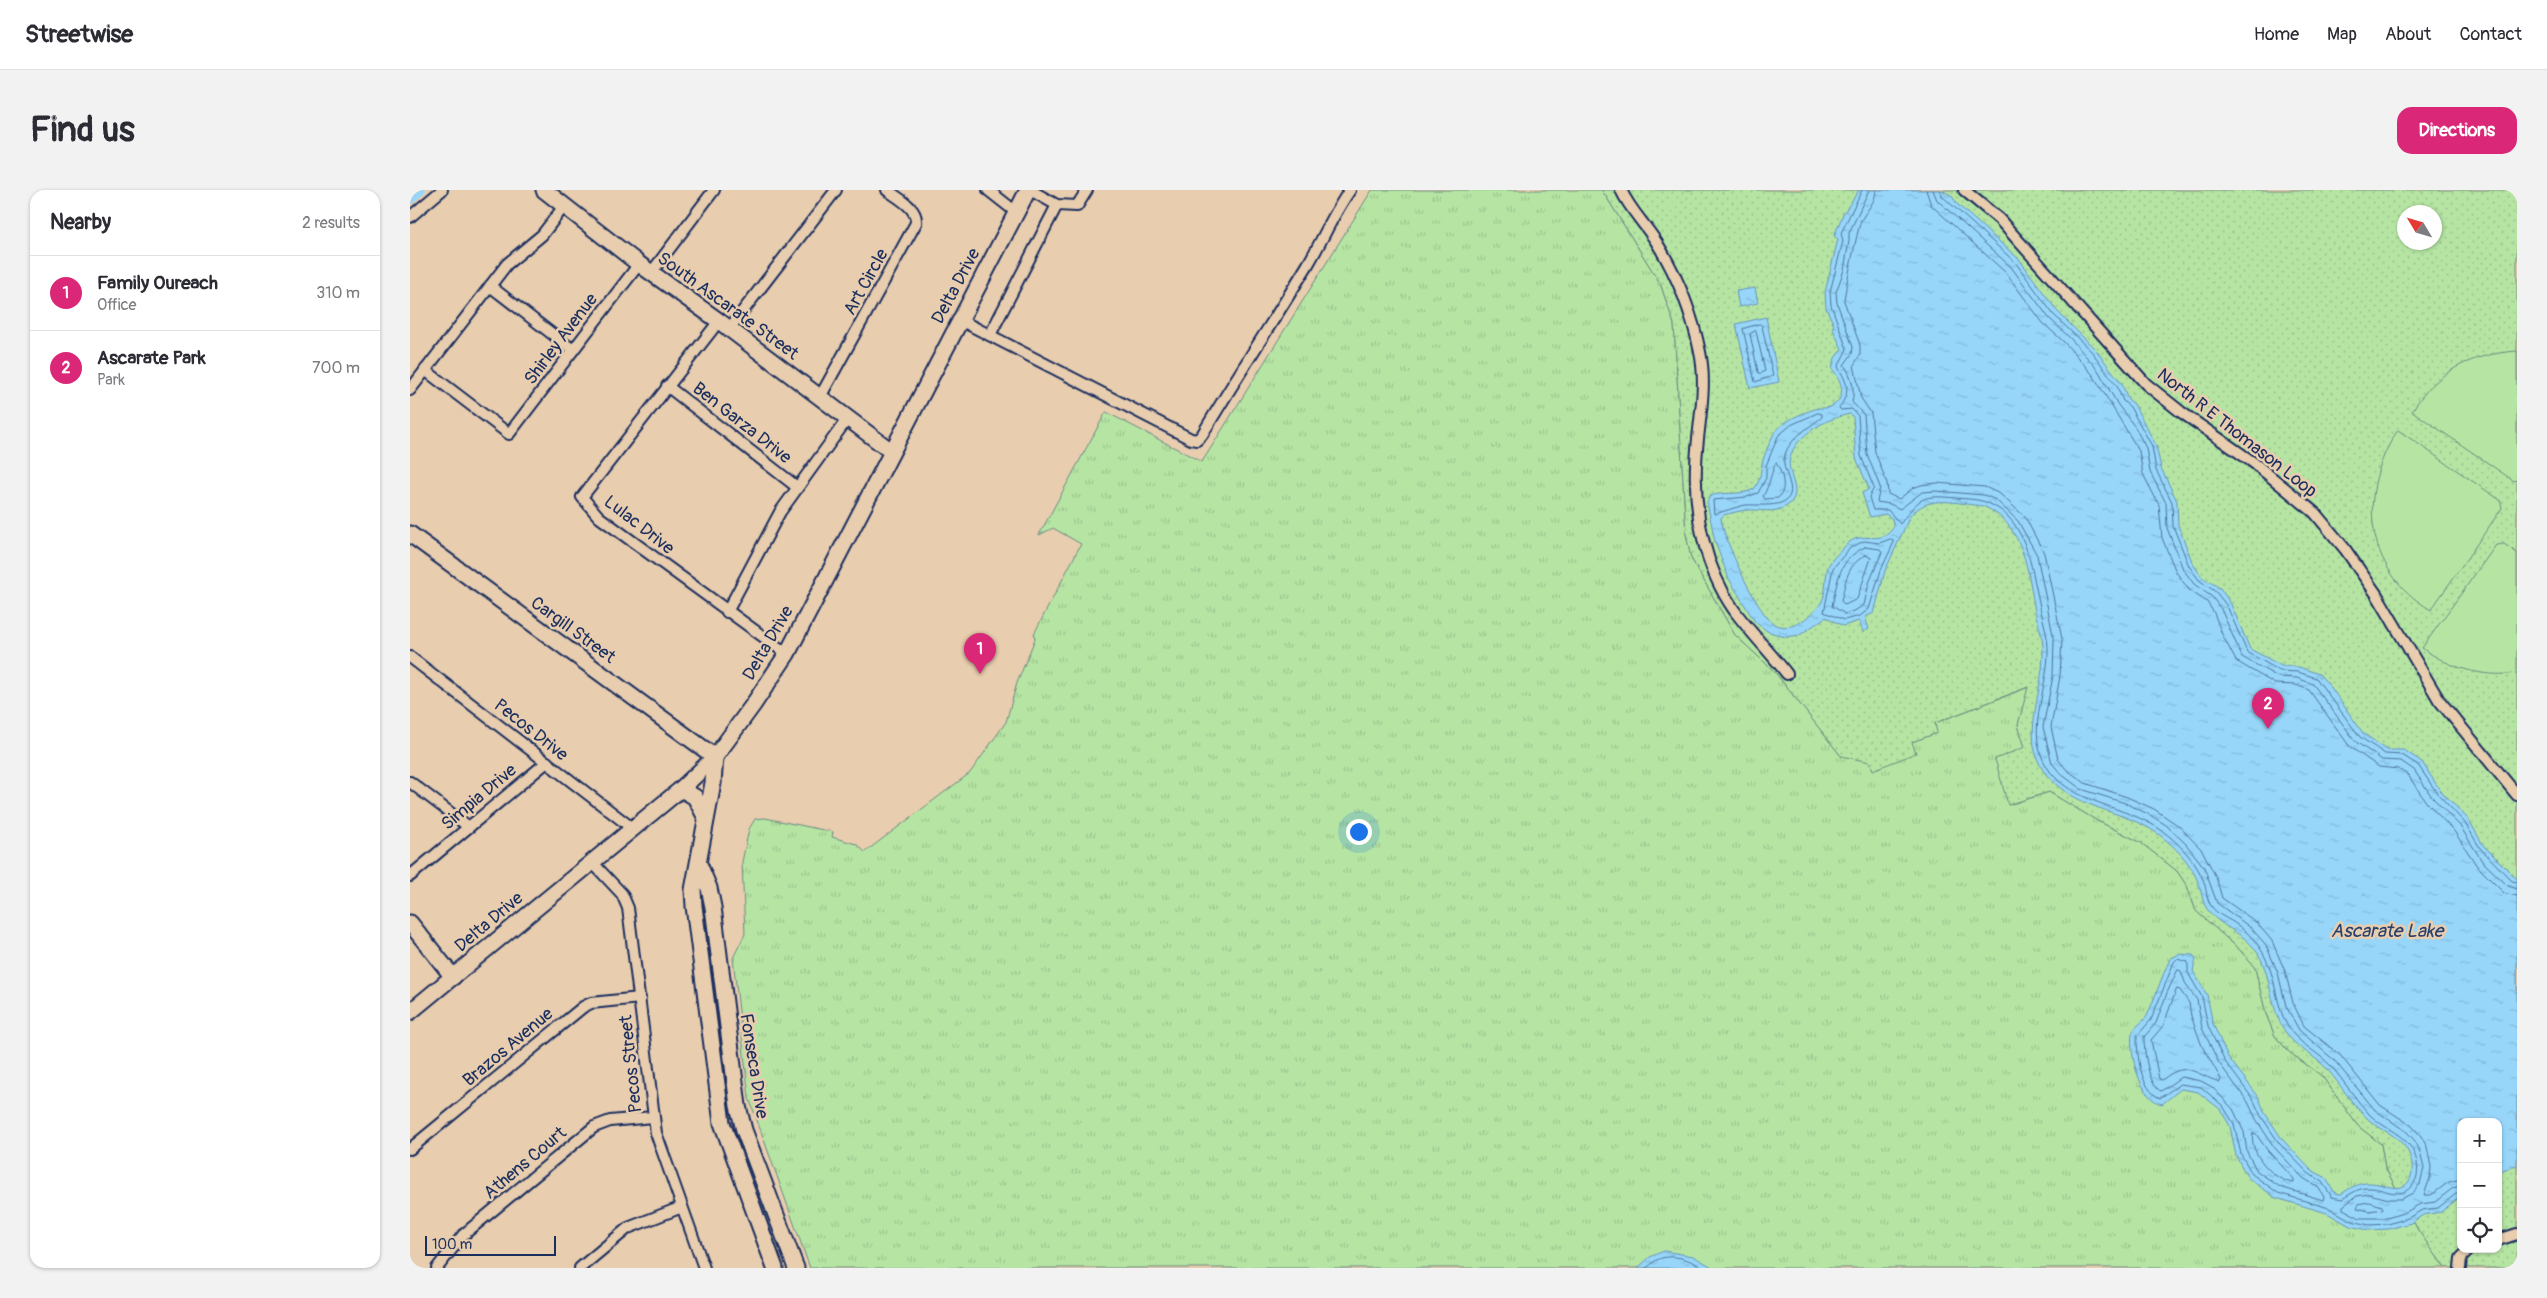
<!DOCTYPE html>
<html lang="en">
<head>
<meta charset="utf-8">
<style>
  body { margin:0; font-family:Pangolin,sans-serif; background:#f2f2f3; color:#2b2b33 }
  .controls { position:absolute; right:15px; bottom:15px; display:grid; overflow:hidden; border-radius:10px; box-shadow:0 1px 4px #0004 }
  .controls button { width:45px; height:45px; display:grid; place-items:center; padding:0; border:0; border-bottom:1px solid #e1e1e2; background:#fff; color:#2b2b33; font:25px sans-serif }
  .compass { position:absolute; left:1987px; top:15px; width:45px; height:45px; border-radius:50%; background:#fff; box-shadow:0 1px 4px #0004; rotate:308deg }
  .scale { position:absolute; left:15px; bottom:12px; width:131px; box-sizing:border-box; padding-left:5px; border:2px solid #1b2f5e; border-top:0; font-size:14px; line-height:18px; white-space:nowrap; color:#1b2f5e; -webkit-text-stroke:4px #e8cdaf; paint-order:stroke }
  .you { position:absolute; left:948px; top:641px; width:18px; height:18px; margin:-12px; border:4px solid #fff; border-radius:50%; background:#1a73e8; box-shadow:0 0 0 8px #1a73e833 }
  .badge { display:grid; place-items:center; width:32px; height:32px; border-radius:50%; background:#db2777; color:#fff; font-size:16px; font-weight:700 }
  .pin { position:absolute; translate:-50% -41px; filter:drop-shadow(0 1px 2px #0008) }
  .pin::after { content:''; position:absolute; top:26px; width:18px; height:15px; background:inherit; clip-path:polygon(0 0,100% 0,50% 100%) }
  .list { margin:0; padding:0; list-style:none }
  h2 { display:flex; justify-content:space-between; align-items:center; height:65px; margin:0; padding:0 20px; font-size:21px }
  h2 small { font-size:16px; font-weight:400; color:#7c7c81 }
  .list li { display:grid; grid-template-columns:32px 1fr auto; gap:15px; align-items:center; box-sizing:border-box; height:75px; padding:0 20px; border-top:1px solid #e1e1e2 }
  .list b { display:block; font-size:19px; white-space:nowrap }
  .list p { margin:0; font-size:16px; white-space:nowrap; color:#7c7c81 }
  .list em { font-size:16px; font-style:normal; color:#7c7c81 }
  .icon { flex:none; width:28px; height:28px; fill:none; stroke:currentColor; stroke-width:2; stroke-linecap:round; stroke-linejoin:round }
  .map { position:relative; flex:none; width:2107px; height:1078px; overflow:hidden; border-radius:15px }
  header { display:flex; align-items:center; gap:30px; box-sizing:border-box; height:70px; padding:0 25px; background:#fff; border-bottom:1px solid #e1e1e2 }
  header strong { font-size:24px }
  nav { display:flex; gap:28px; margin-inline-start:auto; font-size:18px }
  .intro { display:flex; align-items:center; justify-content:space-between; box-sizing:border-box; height:120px; padding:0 30px }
  h1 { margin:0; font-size:35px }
  .button { padding:12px 22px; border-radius:15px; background:#db2777; color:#fff; font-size:18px; font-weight:700 }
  main { display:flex; gap:30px; padding:0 30px }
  aside { flex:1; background:#fff; border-radius:15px; box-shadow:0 1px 4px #0004 }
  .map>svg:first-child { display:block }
  .grass { fill:url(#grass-tufts); stroke:#688a80 }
  .park { fill:url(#park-dots); stroke:#688a80; fill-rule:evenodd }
  .garden { fill:#b6e5a3; stroke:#688a80 }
  .water { fill:url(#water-ripples); stroke:#6593bb; fill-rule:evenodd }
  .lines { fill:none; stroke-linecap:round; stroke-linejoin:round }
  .shore { stroke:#4d729c; stroke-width:1 }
  .canal { stroke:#97d6f9; stroke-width:9 }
  .street-casing { stroke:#1b2f5e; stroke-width:14 }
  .secondary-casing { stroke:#1b2f5e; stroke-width:19 }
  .street { stroke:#e8cdaf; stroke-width:10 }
  .secondary { stroke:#e8cdaf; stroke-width:15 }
  .labels { text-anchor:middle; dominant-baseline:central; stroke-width:5; stroke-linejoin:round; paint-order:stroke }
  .street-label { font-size:18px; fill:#1b2f5e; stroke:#e8cdaf }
  .water-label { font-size:19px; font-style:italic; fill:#27406e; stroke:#e8cdaf }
</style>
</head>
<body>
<header>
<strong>Streetwise</strong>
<nav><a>Home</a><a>Map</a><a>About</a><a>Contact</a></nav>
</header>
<div class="intro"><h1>Find us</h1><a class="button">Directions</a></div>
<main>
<aside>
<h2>Nearby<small>2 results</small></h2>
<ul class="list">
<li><span class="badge">1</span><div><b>Family Oureach</b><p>Office</p></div><em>310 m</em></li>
<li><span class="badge">2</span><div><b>Ascarate Park</b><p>Park</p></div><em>700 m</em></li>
</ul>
</aside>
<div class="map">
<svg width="2107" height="1078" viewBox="0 0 2107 1078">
  <defs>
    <pattern id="grass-tufts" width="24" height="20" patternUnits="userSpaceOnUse" patternTransform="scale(1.25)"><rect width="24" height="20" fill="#b6e5a3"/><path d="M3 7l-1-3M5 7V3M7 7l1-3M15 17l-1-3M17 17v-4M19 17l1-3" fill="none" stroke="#9cc58f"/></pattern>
    <pattern id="park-dots" width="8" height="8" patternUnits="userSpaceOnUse" patternTransform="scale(1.25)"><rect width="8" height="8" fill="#b6e5a3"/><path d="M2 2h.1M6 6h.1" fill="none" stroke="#9cc58f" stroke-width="1.8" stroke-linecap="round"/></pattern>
    <pattern id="water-ripples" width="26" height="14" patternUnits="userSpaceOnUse" patternTransform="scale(1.25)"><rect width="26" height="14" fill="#97d6f9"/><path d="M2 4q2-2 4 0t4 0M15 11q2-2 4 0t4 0" fill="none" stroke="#82b8d8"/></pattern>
  </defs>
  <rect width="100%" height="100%" fill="#e8cdaf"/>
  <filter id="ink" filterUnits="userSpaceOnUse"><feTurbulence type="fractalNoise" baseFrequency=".02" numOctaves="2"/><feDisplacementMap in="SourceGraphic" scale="10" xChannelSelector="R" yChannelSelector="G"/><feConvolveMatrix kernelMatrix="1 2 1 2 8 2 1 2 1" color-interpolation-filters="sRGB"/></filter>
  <g filter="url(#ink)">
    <!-- grass -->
    <path class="grass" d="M962,0H1192L1250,93L1264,134L1276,344L1281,368L1325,445L1364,481L1431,566L1502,552L1526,543L1525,533L1619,497L1608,535L1615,557L1599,615L1639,602L1686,630L1730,652L1767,681L1777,696L1786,721L1830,760L1845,778L1856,824L1865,846L1879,862L1912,886L1948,936L1971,954L1975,977L2008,1040L2035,1078H400L339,908L323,768L335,744L332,672L339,639L345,629L355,628L423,642L422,647L446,654L455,662L560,583L596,532L607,493L625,449L624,444L671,354L643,338L629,345L696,222L792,272Z"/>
    <!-- park -->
    <path class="park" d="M1192,0H2107V1078H2035L2008,1040L1975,977L1971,954L1948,936L1912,886L1879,862L1865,846L1856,824L1845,778L1830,760L1786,721L1777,696L1767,681L1730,652L1686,630L1639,602L1598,615L1585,569L1615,557L1608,535L1618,497L1525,533L1527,543L1502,552L1506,563L1463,580L1460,572L1431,566L1364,481L1325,445L1281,368L1276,344L1264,134L1250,93ZM1994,22H2024V52H1994ZM2051,932H2088V1059H2051Z"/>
    <!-- garden -->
    <g class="garden">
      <path d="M2107,161V290L2104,291L2002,221C2026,181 2062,164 2107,161Z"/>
      <path d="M1988,240L2090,310L2092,318L2021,420C1953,380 1947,301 1988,240Z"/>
      <path d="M2094,354L2107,363V483C2072,488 2040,478 2012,458L2086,355Z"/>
    </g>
    <!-- water -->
    <g class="water">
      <path d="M1449,0H1531L1541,5L1548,15L1609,69L1647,121L1686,160L1712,194L1718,209L1724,214L1746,255L1751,278L1767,311L1768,335L1783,374L1792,387L1810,398L1821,414L1840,459L1872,476L1889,477L1909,484L1920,496L1953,543L1977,560H1994L2012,572L2030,600L2059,630L2073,655L2107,689V976L2088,981V932H2051V1006L2031,1022L2013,1025L2001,1033L1979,1039L1958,1040L1940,1036L1917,1023L1866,1008L1838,988L1826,966L1820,936L1810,919L1788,902L1771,899L1752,914C1730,910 1719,863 1722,844C1724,836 1733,833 1737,826C1745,808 1751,788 1760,769L1769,764L1783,765L1786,769L1783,781L1797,805L1803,834L1818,867L1848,906L1855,923L1872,949L1901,980L1915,987L1925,1003L1931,1004C1940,998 1949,992 1960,993C1974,993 1995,1007 2001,986C2004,977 2001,966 1996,958C1987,945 1971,940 1959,930C1943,916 1931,895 1917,879C1906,867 1891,860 1881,849C1860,826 1863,795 1851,769C1837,741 1812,740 1797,719C1791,710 1792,701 1788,692C1782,676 1770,662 1757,651C1725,622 1680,623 1648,596C1603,561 1633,509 1633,463C1634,448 1628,435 1625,421C1618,383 1615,334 1573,316C1547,314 1519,303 1500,326L1475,381L1464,423L1455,427L1459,439L1453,442L1449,431L1433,436L1416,427L1390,445L1375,447L1357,441L1345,432L1319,389L1305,352L1297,312L1300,306C1314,301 1331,306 1344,299C1351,290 1350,283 1352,274C1353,268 1362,246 1365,242C1373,231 1392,223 1405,219C1410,217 1415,219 1420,217C1438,209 1432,190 1422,179L1425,168L1432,159L1422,137L1424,135L1416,118L1415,102L1428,49L1424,46L1433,24ZM1440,224L1443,227L1446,268L1459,299L1452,303L1460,327L1476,324L1482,329L1484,336C1472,359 1452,337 1435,356C1430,362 1420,370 1418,377C1414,389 1418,407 1408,417C1396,429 1384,441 1366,435C1350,430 1312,346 1311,328L1314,325C1321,323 1329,321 1337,320C1349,319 1364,324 1375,317C1397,304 1375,285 1380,268C1386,244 1418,228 1440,224Z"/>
      <path d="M1345,98L1348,113L1329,117L1326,101Z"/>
      <path d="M1356,127L1369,192L1340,198L1326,134Z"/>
      <path d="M1254,1061L1283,1066L1304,1078H1228L1240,1067Z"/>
    </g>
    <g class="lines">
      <!-- shore -->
      <g class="shore">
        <path d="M1452,0L1431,43L1433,51L1420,102L1421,115L1437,159L1428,177C1438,194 1441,201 1429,218L1431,220L1442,219L1448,226L1451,266L1464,298L1459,307L1463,320H1478L1490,334C1511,306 1511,305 1547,308C1556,309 1569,309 1578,313C1617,329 1621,377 1629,412C1632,429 1639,446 1638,464C1637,501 1615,543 1637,577C1660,614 1716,615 1751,640C1768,652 1787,672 1794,692C1797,701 1796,709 1802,717C1807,724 1816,728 1823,732C1837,741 1848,752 1855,767C1868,792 1865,823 1884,845C1895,857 1910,864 1921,876C1934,891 1946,910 1960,925C1978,942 2001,945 2007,972C2008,979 2008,987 2004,993C1991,1012 1975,998 1960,998C1949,997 1941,1004 1932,1009L1922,1007L1912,992L1898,983L1869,953L1851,926L1843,909L1814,870L1798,836L1792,807L1778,783V772L1767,769L1764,772L1741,830L1727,846C1727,865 1730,899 1750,908L1770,894L1791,897L1813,916L1824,934L1831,964L1842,984L1868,1003L1919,1018L1942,1031L1959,1035L1978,1034L1998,1028L2012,1020L2028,1018L2046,1004L2051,1003"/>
        <path d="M1459,0L1439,43V51L1434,80L1426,102L1427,113L1443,157L1442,164L1434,175C1442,185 1445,200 1442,212L1454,225L1457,264L1470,297L1467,312L1480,314L1490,319L1512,302L1526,301L1574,305L1586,310L1608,331L1627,365L1644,450L1643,486L1633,537L1642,573L1651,584L1671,599L1715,613L1740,625L1756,635L1776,654L1794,677L1807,713L1841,738L1856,755L1868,783L1876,816L1889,840L1924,870L1965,920L1997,942L2005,951L2009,959L2014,978L2010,994L2003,1003L1991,1009H1979L1959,1004L1947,1006L1933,1016V1019L1950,1028H1977L1996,1022L2010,1014L2025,1012L2043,998L2051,996"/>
        <path d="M1466,0C1466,13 1456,20 1451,31C1448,37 1434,105 1434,111L1450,155V165L1444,175L1451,208L1461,223L1465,262L1477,293L1478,304L1489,309L1503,298L1511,295L1526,293L1575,297L1590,304L1615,327L1634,363L1652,449L1650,486L1641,537L1648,569L1656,579L1675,593L1717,607L1744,619L1769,636L1792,660L1806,687L1812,708L1846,732L1862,751L1875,781L1883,813L1894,836L1930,865L1970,915L2002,936L2011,946L2017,957L2021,977L2020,988L2014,1005H2021L2039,992L2051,989"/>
        <path d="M1516,0L1521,15L1595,82L1633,133L1655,153L1683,185L1729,261L1733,284L1749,315L1752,348L1766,382L1779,400L1797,412L1804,423L1812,444L1826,471L1865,494L1886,495L1899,500L1940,557L1969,577L1988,579L1998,585L2016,612L2044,641L2067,676L2094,703L2107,706"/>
        <path d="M1523,0L1527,10L1601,77L1639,128L1660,148L1688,180L1708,215L1725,237L1736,258L1740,282L1756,313L1757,338L1773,379L1784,394L1802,407L1811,419L1832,467L1868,487L1887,488L1903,494L1946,552L1972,570L1991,571L2004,580L2022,607L2050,636L2072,671L2098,696L2107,699"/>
        <path d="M1530,0L1532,6L1605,72L1643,124L1682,162L1707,196L1713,211L1720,217L1742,256L1746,280L1762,312L1763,336L1779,376L1789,390L1806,402L1817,416L1837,462L1870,481L1888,482L1906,488L1950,547L1975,564L1992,565L2008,575L2027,603L2055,633L2070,658L2102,691L2107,692"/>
        <path d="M1350,134L1352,136L1363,186L1345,192L1333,139Z"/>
        <path d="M1346,141L1355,181L1350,184L1348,182L1340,144Z"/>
        <path d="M1408,223L1412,224V227C1399,238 1377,249 1374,269C1373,277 1377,283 1379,291C1389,321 1352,314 1336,315C1328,316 1307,324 1304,324L1303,310L1337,307L1348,303L1356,288V276L1368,246L1381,235Z"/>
        <path d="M1366,273C1372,282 1378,299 1368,308L1355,309L1353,306C1359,298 1363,275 1366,273Z"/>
        <path d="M1481,349L1484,352L1471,380L1459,419L1450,426L1434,430L1414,422L1423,378L1440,358L1454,351L1469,353Z"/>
        <path d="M1455,357L1470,359L1472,362L1459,393L1454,415L1446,420L1435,424L1422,416C1428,390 1428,370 1455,357Z"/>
        <path d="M1456,365L1461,368L1447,409L1435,415L1431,411C1436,392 1436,375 1456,365Z"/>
        <path d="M1768,780L1771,781L1776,795L1787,810L1792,838L1809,873L1838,912L1846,929L1864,957L1893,988L1908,997L1914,1007L1913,1010L1870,997L1847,981L1837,962L1834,942L1823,919L1802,897L1791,891L1771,887L1751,901C1738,896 1734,859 1734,847L1746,833L1757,803Z"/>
        <path d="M1767,799L1770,800L1779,813L1781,826L1792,856L1811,889L1810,892C1785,885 1778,869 1752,890L1749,889L1741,850L1753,836Z"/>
        <path d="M1843,943L1846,944L1858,961L1884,989V993C1865,992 1838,963 1843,943Z"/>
        <path d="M1960,1012L1972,1016L1973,1019L1959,1021L1947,1018L1949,1014Z"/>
        <path d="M1236,1078C1240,1076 1242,1073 1245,1071C1260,1062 1280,1069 1294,1078"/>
      </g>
      <!-- canal -->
      <path class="canal" d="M0,10L11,0"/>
      <defs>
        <g id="street">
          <path d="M578,0L606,22"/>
          <path d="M620,0L647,15L667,16L677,0"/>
          <path d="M1211,0C1220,20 1236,35 1247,53C1268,87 1282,123 1290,162C1298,200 1287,237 1286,275C1284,325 1295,378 1324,420C1340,442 1360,462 1377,484"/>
          <path d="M1554,0L1589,29L1736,194L1771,222L1844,273L1905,323L1935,359L1967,405L2029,510L2107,605"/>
          <path d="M0,27L32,0"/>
          <path d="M241,83L304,0"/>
          <path d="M80,96L163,160"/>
          <path d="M550,130L781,249L787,250L792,245C826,188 862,133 897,76C912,51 923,24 940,0"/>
          <path d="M309,131L172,307L189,327L377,464"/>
          <path d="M319,139L426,0"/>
          <path d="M580,145L647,15"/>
          <path d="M15,180L99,244L229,74"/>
          <path d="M257,196L387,297"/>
          <path d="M0,200L97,74L132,45L155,15"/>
          <path d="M410,207L506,33C508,18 488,8 477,0"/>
          <path d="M317,422L370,322L438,228"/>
          <path d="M0,467L222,638"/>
          <path d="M0,592L59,637"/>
          <path d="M182,672L212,704L218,718L246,943L294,1078"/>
          <path d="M0,686L137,572"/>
          <path d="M0,959L173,817L181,813L230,808"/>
          <path d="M2088,1050L2107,1044"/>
          <path d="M27,1078L53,1045L184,937L200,931L243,927"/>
          <path d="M170,1078L218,1038L272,1017"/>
          <path d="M2050,1078L2051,1068L2060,1059"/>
        </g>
        <g id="secondary">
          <path d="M134,0L229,74L309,131L481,261"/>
          <path d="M0,344L305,567"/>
          <path d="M305,567L303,593L283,700L284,716L312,933L365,1078"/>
          <path d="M271,599L285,607L296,628"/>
          <path d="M289,674L299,698L303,717L328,916L334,940L386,1078"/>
          <path d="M0,733L43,787"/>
          <path d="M0,822L271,599L305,567L343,515L377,464L618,0"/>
        </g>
      </defs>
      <!-- street casing -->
      <use href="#street" class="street-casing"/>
      <!-- secondary casing -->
      <use href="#secondary" class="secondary-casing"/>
      <!-- street -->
      <use href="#street" class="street"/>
      <!-- secondary -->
      <use href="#secondary" class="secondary"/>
    </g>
  </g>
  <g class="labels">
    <!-- street labels -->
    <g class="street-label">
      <text transform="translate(456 92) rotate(-61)">Art Circle</text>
      <text transform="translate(546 96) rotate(-62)">Delta Drive</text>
      <text transform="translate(318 116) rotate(36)">South Ascarate Street</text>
      <text transform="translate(151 149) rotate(-53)">Shirley Avenue</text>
      <text transform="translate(332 233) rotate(38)">Ben Garza Drive</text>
      <text transform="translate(1827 243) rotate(38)">North R E Thomason Loop</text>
      <text transform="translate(229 335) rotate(38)">Lulac Drive</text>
      <text transform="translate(163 440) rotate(36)">Cargill Street</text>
      <text transform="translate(358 453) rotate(-60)">Delta Drive</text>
      <text transform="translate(121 540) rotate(38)">Pecos Drive</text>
      <text transform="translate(69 607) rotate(-40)">Simpia Drive</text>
      <text transform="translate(79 732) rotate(-40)">Delta Drive</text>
      <text transform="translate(98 857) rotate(-40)">Brazos Avenue</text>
      <text transform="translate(221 874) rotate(-96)">Pecos Street</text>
      <text transform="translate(344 876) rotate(81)">Fonseca Drive</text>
      <text transform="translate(115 973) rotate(-40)">Athens Court</text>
    </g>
    <!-- water labels -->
    <g class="water-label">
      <text x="1977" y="741">Ascarate Lake</text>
    </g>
  </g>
</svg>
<div class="controls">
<button>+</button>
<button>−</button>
<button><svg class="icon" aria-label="locate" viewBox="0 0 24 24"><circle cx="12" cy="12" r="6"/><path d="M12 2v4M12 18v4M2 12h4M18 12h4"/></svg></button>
</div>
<svg class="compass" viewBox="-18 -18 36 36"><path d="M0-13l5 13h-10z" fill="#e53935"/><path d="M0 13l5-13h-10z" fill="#7c7c81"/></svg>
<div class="scale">100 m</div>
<div class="you"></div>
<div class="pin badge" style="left:570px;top:484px">1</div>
<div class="pin badge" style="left:1858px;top:539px">2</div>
</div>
</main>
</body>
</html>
